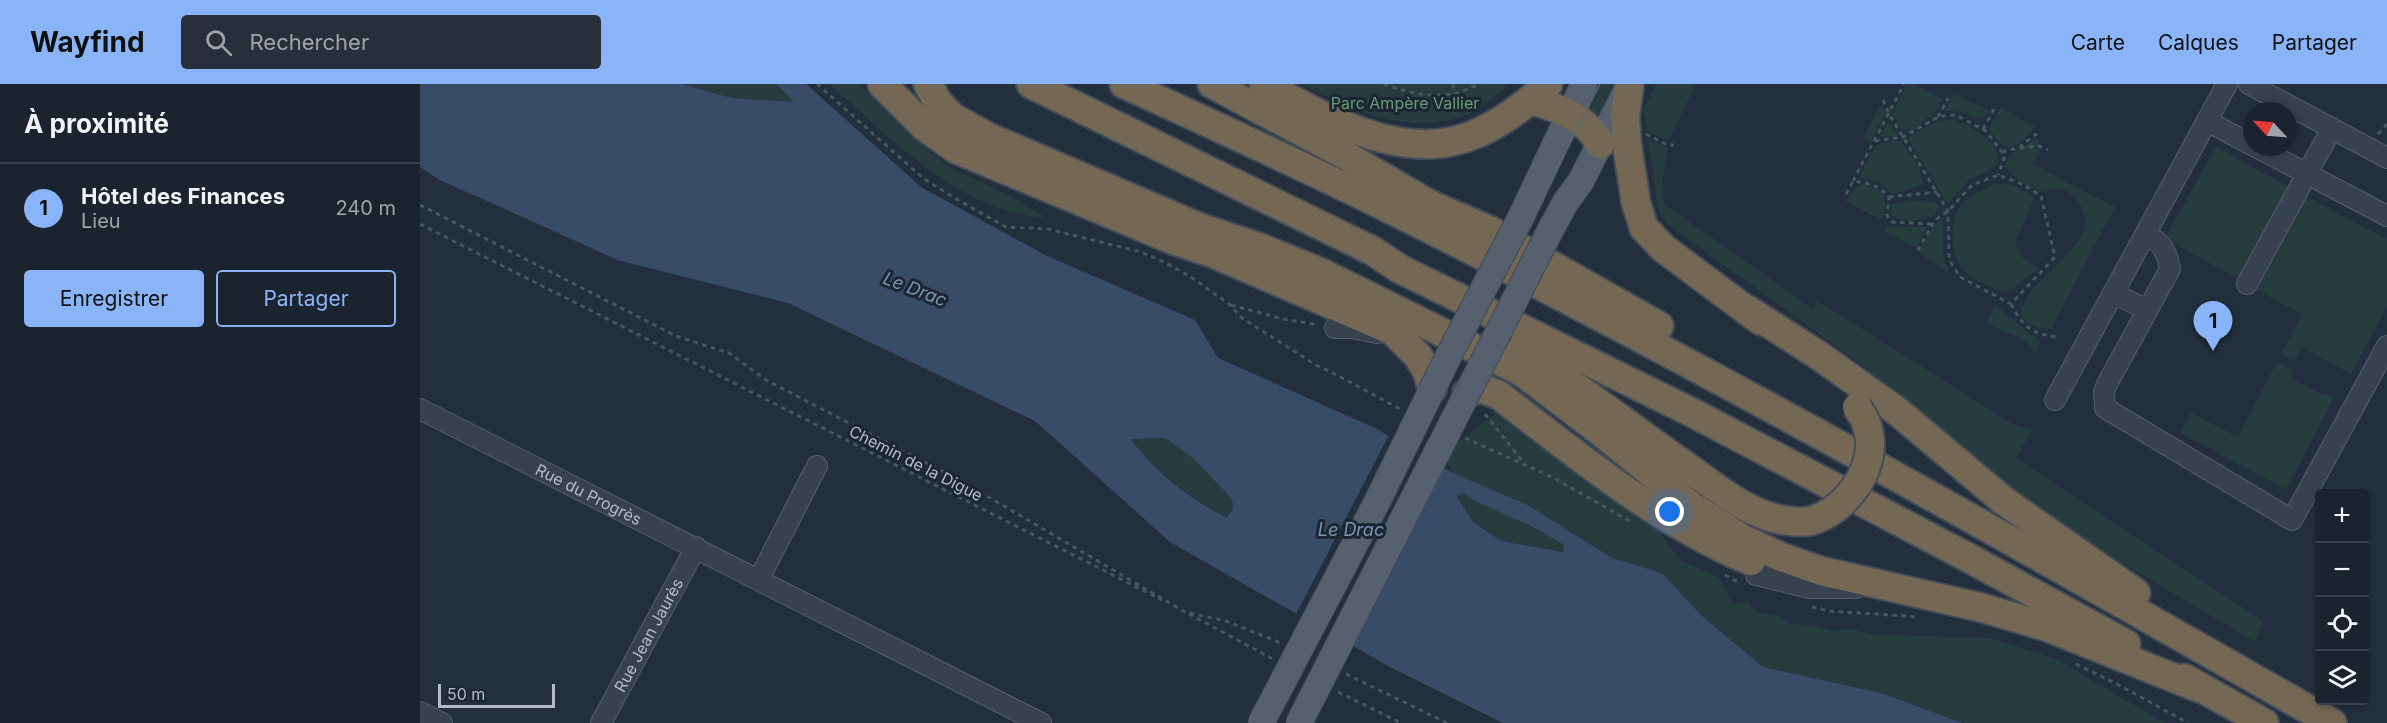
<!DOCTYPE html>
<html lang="fr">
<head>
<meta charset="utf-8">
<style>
  body { margin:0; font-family:Inter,sans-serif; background:#282f3a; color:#f1f3f6 }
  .controls { position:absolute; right:18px; bottom:18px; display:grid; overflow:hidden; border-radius:6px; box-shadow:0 3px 9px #0003 }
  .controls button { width:54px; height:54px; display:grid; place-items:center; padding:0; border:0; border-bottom:2px solid #39404a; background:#1b232e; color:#f1f3f6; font:30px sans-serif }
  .compass { position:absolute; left:1823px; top:18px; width:54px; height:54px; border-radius:50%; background:#1b232e; box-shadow:0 3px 9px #0003; rotate:296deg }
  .scale { position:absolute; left:18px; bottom:15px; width:117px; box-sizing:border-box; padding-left:6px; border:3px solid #b4bcc9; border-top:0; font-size:16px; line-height:21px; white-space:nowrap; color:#b4bcc9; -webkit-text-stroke:4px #1d2633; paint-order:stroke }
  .you { position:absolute; left:1250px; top:428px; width:21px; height:21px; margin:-15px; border:4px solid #fff; border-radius:50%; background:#1a73e8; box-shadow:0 0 0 9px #1a73e833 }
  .badge { display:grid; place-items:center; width:39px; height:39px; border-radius:50%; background:#8ab4f8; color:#111; font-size:20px; font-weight:700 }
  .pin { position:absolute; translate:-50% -50px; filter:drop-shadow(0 2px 3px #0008) }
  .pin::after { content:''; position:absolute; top:32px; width:21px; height:18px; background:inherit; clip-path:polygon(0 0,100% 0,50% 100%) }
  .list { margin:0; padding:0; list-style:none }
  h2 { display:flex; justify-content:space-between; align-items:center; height:78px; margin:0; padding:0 24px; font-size:26px }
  h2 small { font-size:20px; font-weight:400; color:#a0a4aa }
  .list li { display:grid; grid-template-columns:39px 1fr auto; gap:18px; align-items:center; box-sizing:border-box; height:90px; padding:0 24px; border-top:2px solid #39404a }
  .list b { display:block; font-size:22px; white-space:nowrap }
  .list p { margin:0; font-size:20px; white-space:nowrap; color:#a0a4aa }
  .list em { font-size:20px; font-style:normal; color:#a0a4aa }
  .actions { display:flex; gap:12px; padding:18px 24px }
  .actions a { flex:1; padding:14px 0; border:2px solid #8ab4f8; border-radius:6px; text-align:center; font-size:21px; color:#8ab4f8 }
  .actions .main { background:#8ab4f8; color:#111 }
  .icon { flex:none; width:33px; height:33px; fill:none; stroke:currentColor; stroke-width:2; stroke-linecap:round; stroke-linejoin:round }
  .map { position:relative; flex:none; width:1967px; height:639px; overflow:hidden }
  header { display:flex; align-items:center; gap:36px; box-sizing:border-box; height:84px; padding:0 30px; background:#8ab4f8; color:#111 }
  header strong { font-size:28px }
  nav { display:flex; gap:33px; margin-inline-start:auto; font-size:21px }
  .search { width:420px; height:54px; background:#282f3a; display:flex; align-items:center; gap:15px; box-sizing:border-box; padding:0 21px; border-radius:6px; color:#a0a4aa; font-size:22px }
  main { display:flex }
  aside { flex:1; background:#1b232e }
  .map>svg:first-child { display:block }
  .green { fill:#263c3f }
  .water { fill:#394c67; fill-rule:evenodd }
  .pier { fill:#242f3e }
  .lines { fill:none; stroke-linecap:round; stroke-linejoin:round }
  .minor-casing { stroke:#565f6c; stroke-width:22 }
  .major-casing { stroke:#414a57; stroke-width:28 }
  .highway-casing { stroke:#434c59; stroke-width:32 }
  .path { stroke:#44595c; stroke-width:3; stroke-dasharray:4.5 4.5; stroke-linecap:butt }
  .minor { stroke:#38414e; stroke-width:20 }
  .major { stroke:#56606e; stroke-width:26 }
  .highway { stroke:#746855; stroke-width:28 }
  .tram { stroke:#5a6575; stroke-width:1.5 }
  .major-bridge-casing { stroke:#414a57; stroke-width:28; stroke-linecap:butt }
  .highway-bridge-casing { stroke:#434c59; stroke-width:32; stroke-linecap:butt }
  .major-bridge { stroke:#56606e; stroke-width:26 }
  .highway-bridge { stroke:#746855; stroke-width:28 }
  .labels { text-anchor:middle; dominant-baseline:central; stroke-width:6; stroke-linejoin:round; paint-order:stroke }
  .park-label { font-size:16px; fill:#6b9a76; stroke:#1d2633 }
  .street-label { font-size:16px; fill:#b4bcc9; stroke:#1d2633 }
  .water-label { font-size:18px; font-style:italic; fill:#7c92b1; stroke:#1d2633 }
</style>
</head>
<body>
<header>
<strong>Wayfind</strong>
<div class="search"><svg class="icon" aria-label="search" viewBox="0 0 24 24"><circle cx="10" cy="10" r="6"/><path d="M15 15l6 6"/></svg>Rechercher</div>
<nav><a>Carte</a><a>Calques</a><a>Partager</a></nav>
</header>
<main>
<aside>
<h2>À proximité<small></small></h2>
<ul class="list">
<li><span class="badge">1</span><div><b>Hôtel des Finances</b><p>Lieu</p></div><em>240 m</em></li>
</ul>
<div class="actions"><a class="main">Enregistrer</a><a>Partager</a></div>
</aside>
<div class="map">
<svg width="1967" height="639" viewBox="0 0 1967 639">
  <rect width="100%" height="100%" fill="#242f3e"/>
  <!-- green -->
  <g class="green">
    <path d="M261,0H356L375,18L312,14Z"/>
    <path d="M409,0H439L476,37L527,82L594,114L627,134C540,129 471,54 409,0Z"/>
    <path d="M880,0H1090C1076,12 1061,26 1044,32C987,53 930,25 880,0Z"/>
    <path d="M1173,0H1199L1184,34L1163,23Z"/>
    <path d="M1236,0H1276L1248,57L1226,46L1227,42L1223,27Z"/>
    <path d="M1487,0H1493L1523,15L1511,33H1507L1498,44L1489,48L1480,44L1473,30Z"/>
    <path d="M1534,10L1569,26L1564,34C1550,37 1546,23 1524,28Z"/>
    <path d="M1461,20L1466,28L1450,59L1443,54Z"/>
    <path d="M1580,23L1615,43L1602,58L1589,64L1580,60L1569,45Z"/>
    <path d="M1533,35C1552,43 1576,54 1579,77L1570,86L1550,95L1528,120L1487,54L1516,38Z"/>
    <path d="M1469,37L1478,52L1459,53Z"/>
    <path d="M1619,53L1617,62L1620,67L1613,80L1695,123L1631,245C1617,245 1607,241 1600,229C1603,223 1605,217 1608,212C1620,193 1665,160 1665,140C1665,124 1655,105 1636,105C1632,105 1627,108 1622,108C1610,106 1591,91 1585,82L1589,72Z"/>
    <path d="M1228,55L1248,65L1242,97L1244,120L1392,224L1398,217L1591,339L1612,346L1596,374L1843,537L1835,558L1672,461L1598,408L1439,279L1250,142L1243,135L1238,125Z"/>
    <path d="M1470,57H1481L1499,84L1504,100C1493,102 1484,109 1472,110L1460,99L1439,93L1455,62Z"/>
    <path d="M1796,63L1871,104L1820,196L1745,154Z"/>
    <path d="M1576,99L1593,101L1615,113L1595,158L1602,173L1619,184L1594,204L1584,208C1552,197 1530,185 1533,148C1534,141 1534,131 1538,125C1548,112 1561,106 1576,99Z"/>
    <path d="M1445,100L1462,108L1466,123L1461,136L1426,118C1431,109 1434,101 1445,100Z"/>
    <path d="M1887,113L1967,155V222L1931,290L1882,263L1874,277L1861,270L1882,230L1837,206Z"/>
    <path d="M1491,117L1515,118L1519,122L1515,131C1499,137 1486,140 1471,131V120Z"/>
    <path d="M1523,133V173L1531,190L1499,169L1513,143Z"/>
    <path d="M1467,142L1507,143L1496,164L1464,147Z"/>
    <path d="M1575,221L1620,257L1616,270L1602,255L1566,239Z"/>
    <path d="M1857,278L1873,286L1870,293L1903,311L1904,309L1914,314L1866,405L1760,349L1771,329L1818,353Z"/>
    <path d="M1076,329L1239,448L1260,476L1301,495L1312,520L1328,517L1338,529L1357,531L1372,540L1398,542L1411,547L1432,545L1452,550L1570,554L1636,575L1745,639H1543L1461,609L1343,583L1281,531L1242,489L1192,474L1108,421L1035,390L1027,378L1038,358Z"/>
    <path d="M745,354L774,375L812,415L813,424L807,435C771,413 735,389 711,355Z"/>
    <path d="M1043,408L1055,417L1115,444L1144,461L1143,468L1081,457L1053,438L1037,412Z"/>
  </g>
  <!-- water -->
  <path class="water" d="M0,0H261L312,14L374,18L356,0H386L501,103L625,171L775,236L798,274L955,344L1035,390L1108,421L1192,474L1242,489L1281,531L1343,583L1461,609L1543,639H1083L970,583L750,458L615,337L368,219L198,176L18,95L0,83ZM745,354L774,375L812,415L813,424L807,434C772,416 734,388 711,355ZM1043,409L1055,417L1115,444L1144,461L1143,468L1081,457L1053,438L1037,412Z"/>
  <!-- pier -->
  <path class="pier" d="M970,349L1025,381L931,564L875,532Z"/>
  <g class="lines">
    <defs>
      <g id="minor">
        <path d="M1829,0L1967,74"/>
        <path d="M1787,37L1832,61"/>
        <path d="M1836,63L1967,132"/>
        <path d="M1726,150C1742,159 1747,167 1750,185L1687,300L1684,308L1685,324L1872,436L1967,262"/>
        <path d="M1827,200L1912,44"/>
        <path d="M1693,209L1727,226"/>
        <path d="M915,244H933L957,249"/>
        <path d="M1635,316L1807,0"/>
        <path id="s1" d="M0,325L621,639"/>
        <path d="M1336,491L1390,504H1436"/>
        <path d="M339,495L397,382"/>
        <path d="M0,628L22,639"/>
        <path id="s2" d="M181,639L276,463"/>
      </g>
      <g id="major">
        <path d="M1102,131L1164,0"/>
        <path d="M1131,145L1145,119L1161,97L1206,8"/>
      </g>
      <g id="highway">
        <path d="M462,0L505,43L536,65L753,156L792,169L973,247L998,272L1008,289L1012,305"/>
        <path d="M508,0L517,17L532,33L568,53L781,144L841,164L902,189L1102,288L1177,345L1273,423L1323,455L1361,473L1401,487L1563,524L1627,543L1779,604"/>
        <path d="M611,0L953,167L980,185L1273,329L1549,474L1706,560"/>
        <path d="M704,0C796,42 888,84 978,129C1295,287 1604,463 1912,639"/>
        <path d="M792,0L925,71L1011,121L1069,146L1239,242"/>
        <path d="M844,0C899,31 970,72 1034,57C1070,49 1102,24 1128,0"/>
        <path d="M1209,3L1205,32L1207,61L1216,119L1224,144L1243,164L1341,237"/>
        <path d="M1111,16C1138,24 1166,33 1180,60"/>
        <path d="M1328,226L1398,271L1477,327L1584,417L1716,509"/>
        <path d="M1100,267C1157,301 1209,342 1263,380C1293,401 1325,429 1362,436"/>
        <path d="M1047,309L1061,304L1079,311C1156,371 1241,440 1331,477"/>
        <path d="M1764,594L1844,639"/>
      </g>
    </defs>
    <!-- minor casing -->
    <use href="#minor" class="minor-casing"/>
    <!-- major casing -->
    <use href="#major" class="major-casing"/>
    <!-- highway casing -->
    <use href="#highway" class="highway-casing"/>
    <!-- path -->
    <g class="path">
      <path d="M397,0L504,95L538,116L586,143L628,145L648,150L721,168L744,178L771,193L809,220L822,234L896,281L911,288L982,326"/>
      <path d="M964,0C985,8 1010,14 1032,10C1041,9 1051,3 1060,0"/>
      <path d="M1033,0L1034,10"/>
      <path d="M1463,16L1469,30L1528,127L1529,175L1540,193L1591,220L1635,173L1621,112L1602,100L1578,91L1552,101L1528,127L1515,136L1497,168"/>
      <path d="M1518,33L1528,14"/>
      <path d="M1563,45L1574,25"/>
      <path d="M1226,50L1247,61H1254"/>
      <path d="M1958,50L1967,40"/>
      <path d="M1455,57L1483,53L1520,32L1536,31L1566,47L1585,72L1578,91"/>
      <path d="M1600,64L1619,62L1628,66"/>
      <path d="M1582,68L1598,64L1619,48"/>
      <path d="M1433,97L1484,0"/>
      <path d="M1426,110L1433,97C1449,99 1458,101 1469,113L1467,131L1472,138L1512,140"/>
      <path d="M1469,113L1517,108"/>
      <path d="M0,121L256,252L309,269L346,296L543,398L765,528L806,537L861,559"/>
      <path d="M0,140L742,516"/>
      <path d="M1591,220C1603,242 1611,250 1637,253"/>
      <path d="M811,221L863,235L898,241"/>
      <path d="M1065,330L1104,379"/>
      <path d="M1045,354L1132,393L1213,439"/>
      <path d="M1305,491L1320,499"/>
      <path d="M1392,523L1410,527L1499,533"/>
      <path d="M769,530L853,575"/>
      <path d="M1656,580L1697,600L1768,639"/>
      <path d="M926,590L1027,639"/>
      <path d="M918,608L981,639"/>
    </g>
    <!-- minor -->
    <use href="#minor" class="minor"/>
    <!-- major -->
    <use href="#major" class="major"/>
    <!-- highway -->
    <use href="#highway" class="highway"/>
    <!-- tram -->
    <path class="tram" d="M854,639L1180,0"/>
    <defs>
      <g id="major-bridge">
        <path d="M841,639L958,416L1028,273L1102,131"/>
        <path d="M879,639L1131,145"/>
      </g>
      <path id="highway-bridge" d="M1362,436C1371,437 1381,439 1390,437C1428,427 1462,378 1446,339C1444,333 1440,328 1437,323"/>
    </defs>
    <!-- major-bridge casing -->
    <use href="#major-bridge" class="major-bridge-casing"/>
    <!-- highway-bridge casing -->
    <use href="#highway-bridge" class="highway-bridge-casing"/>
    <!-- major-bridge -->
    <use href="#major-bridge" class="major-bridge"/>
    <!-- highway-bridge -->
    <use href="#highway-bridge" class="highway-bridge"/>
  </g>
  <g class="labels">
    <!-- park labels -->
    <g class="park-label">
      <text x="985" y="19">Parc Ampère Vallier</text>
    </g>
    <!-- street labels -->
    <g class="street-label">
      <text transform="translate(496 379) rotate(27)">Chemin de la Digue</text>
      <text stroke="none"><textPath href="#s1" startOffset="189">Rue du Progrès</textPath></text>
      <text stroke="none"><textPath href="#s2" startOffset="100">Rue Jean Jaurès</textPath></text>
    </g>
    <!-- water labels -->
    <g class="water-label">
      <text transform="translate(495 205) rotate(21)">Le Drac</text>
      <text x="931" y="445">Le Drac</text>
    </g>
  </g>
</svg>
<div class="controls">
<button>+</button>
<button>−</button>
<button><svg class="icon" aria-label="locate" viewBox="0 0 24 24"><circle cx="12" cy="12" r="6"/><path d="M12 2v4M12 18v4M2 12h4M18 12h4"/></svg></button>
<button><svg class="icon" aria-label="layers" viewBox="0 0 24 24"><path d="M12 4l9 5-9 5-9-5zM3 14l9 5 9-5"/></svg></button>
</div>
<svg class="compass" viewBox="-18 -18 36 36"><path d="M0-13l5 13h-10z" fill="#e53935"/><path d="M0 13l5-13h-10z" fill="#a0a4aa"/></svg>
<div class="scale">50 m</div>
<div class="you"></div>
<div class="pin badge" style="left:1793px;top:267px">1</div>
</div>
</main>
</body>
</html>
